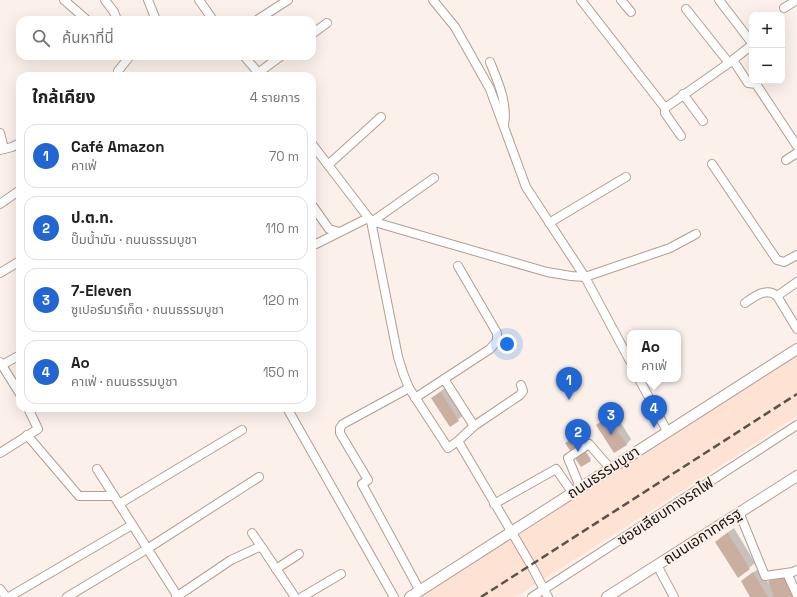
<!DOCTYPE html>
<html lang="th">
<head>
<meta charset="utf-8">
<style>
  body { margin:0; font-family:"Space Grotesk","Noto Sans Thai",sans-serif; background:#f6f6f6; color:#202124 }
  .controls { position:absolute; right:12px; top:12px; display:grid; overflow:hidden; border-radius:8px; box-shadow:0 4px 16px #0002 }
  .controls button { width:36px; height:36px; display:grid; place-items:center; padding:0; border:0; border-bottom:1px solid #e0e0e0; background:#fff; color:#202124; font:20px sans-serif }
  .you { position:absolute; left:507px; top:344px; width:14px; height:14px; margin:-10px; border:3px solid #fff; border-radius:50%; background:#1a73e8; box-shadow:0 0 0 6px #1a73e833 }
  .badge { display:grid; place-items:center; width:26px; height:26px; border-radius:50%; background:#2166d2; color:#fff; font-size:13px; font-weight:700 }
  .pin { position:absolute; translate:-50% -33px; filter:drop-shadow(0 1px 2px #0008) }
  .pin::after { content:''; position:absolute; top:21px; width:14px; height:12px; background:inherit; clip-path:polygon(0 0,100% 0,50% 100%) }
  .popup { position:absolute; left:627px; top:330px; width:54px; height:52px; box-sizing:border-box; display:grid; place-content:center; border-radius:8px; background:#fff; filter:drop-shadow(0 1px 3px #0005); font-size:13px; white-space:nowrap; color:#757577 }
  .popup b { font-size:15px; color:#202124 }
  .popup::after { content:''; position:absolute; left:50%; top:100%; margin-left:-8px; border:8px solid transparent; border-top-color:#fff }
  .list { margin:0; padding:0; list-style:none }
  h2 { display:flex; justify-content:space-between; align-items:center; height:52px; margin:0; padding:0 16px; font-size:17px }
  h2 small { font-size:13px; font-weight:400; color:#757577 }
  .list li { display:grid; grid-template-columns:26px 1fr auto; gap:12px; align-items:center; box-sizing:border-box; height:64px; margin:0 8px 8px; padding:0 8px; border:1px solid #e0e0e0; border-radius:12px }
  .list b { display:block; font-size:15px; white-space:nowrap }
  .list p { margin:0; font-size:13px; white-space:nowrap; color:#757577 }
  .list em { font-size:13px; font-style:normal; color:#757577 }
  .icon { flex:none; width:22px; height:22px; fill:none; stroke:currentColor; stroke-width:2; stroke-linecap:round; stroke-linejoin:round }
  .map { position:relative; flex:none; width:797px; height:597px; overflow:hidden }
  .search { position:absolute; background:#fff; box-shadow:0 4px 16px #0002; left:16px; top:16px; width:300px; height:44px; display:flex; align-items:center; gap:10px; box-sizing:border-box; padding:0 14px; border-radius:12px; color:#757577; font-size:15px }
  .panel { position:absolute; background:#fff; box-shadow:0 4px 16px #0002; left:16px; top:72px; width:300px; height:340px; border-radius:12px }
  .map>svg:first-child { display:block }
  .built { fill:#fee2d3 }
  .shadow { fill:#0003 }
  .building { fill:#caafa1 }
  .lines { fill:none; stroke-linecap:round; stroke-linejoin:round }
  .minor-casing { stroke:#b69c8f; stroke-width:10 }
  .major-casing { stroke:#b69c8f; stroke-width:12 }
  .minor { stroke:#fff; stroke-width:8 }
  .major { stroke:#fff; stroke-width:10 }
  .rail { stroke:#5b524c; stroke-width:2.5; stroke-dasharray:8 4; stroke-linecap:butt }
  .labels { text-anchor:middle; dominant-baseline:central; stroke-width:4; stroke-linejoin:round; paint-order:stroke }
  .street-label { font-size:15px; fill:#1d140f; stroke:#fbf0ea }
</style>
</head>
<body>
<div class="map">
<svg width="797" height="597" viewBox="0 0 797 597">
  <rect width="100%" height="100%" fill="#fbf0ea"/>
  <!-- built -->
  <path class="built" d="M797,355V416L691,485L516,597H419Z"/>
  <!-- shadow -->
  <g class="shadow">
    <path d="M446,387L464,415L450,425L432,398Z"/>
    <path d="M614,412L631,439L626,445L598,425L603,420Z"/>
    <path d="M576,437L591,459L590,460L568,442Z"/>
    <path d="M734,528L755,563L739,576L716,542L721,537Z"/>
    <path d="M759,568L770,586L771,585L769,581L774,576L790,572L797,597H751L742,581Z"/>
  </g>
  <!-- building -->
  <g class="building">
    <path d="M441,392L459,421L450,427L431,398Z"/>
    <path d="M608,417L627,445L614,453L596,425Z"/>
    <path d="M575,437L591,461L581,467L565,443Z"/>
    <path d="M728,533L750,569L738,578L715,542Z"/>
    <path d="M753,572L768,597H750L741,581Z"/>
    <path d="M784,577L793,597H774L768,581Z"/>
  </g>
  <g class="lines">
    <defs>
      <g id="minor">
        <path d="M64,0L87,20"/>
        <path d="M105,0L114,12L117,20"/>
        <path d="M148,0L156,20"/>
        <path d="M199,0L213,20"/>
        <path d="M433,0L455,27L490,89L526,187L585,277L630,361"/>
        <path d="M581,0L665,108L729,63L752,45"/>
        <path d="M621,0L631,12"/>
        <path d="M719,0L752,43"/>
        <path d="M784,8L797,0"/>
        <path d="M686,9L729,63"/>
        <path d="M257,20L288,0"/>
        <path d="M312,34L327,23"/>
        <path d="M244,56L261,76"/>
        <path d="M733,60L748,83L756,84L797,146"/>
        <path d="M490,62C498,82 508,103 504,125"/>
        <path d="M118,71L130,56"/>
        <path d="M258,73L281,56"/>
        <path d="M683,94L703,121"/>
        <path d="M665,108V113L681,136"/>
        <path d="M0,133L4,149"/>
        <path d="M312,144L371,221L398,357L403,373L409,388L448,448L458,441L531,565L548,597"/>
        <path d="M0,150L12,147L20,143"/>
        <path d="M786,160L797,153"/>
        <path d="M712,164L777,260L784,262L797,255"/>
        <path d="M328,165L381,117"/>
        <path d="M0,204L20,190"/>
        <path d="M312,205L329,229L339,232"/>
        <path d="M371,221L547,272L571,276L585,277L670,248L696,234"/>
        <path d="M373,221L434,178"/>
        <path d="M549,223L626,177"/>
        <path d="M312,246L368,218"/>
        <path d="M0,273L20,261"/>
        <path d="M797,282L777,296L797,329"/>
        <path d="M745,303C755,296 767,287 777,296"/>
        <path d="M0,362L20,394"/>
        <path d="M2,365L20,355"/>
        <path d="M444,379L474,426"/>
        <path d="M639,379L667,431"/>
        <path d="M409,388L343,424L340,428V433L368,480L362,484L420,591"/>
        <path d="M415,398L490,349L497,341V333L458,266"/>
        <path d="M287,408L394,597"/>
        <path d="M27,435L79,496H113"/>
        <path d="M458,441L474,426L520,395L523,391L521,385"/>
        <path d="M0,453L38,429L28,408"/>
        <path d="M97,469L178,597"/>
        <path d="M580,487L568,458L589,444L610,468"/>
        <path d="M119,504L242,430"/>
        <path d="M494,504L556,469L572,492"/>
        <path d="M739,512L765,576L793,572L797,570"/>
        <path d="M252,533L263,549"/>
        <path d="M657,565L674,597"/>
        <path d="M276,569L299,554"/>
        <path d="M787,573L797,595"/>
        <path d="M0,589L6,597"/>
        <path d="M9,597L132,525"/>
        <path d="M67,597L147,549L259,477"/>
        <path d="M176,597L231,560L259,547L263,549L295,597"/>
        <path d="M302,597L341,574"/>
        <path d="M532,597L797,425"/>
      </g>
      <g id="major">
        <path d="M410,597L797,349"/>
        <path d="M607,597L797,476"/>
      </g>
    </defs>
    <!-- minor casing -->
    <use href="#minor" class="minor-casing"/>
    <!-- major casing -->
    <use href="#major" class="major-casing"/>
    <!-- minor -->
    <use href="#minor" class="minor"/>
    <!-- major -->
    <use href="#major" class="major"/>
    <!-- rail -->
    <path class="rail" d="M481,597L797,394"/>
  </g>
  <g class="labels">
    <!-- street labels -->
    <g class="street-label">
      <text transform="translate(603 472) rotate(-33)">ถนนธรรมบูชา</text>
      <text transform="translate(665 511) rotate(-33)">ซอยเลียบทางรถไฟ</text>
      <text transform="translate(702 536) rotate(-33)">ถนนเอกาทศรฐ</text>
    </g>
  </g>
</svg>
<div class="controls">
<button>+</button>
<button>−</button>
</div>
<div class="you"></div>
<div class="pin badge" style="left:569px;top:400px">1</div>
<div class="pin badge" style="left:578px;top:452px">2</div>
<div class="pin badge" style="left:611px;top:435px">3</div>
<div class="pin badge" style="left:654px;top:428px">4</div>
<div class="popup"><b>Ao</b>คาเฟ่</div>
<div class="search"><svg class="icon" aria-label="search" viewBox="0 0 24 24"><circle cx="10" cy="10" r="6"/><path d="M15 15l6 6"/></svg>ค้นหาที่นี่</div>
<section class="panel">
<h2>ใกล้เคียง<small>4 รายการ</small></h2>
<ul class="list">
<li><span class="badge">1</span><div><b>Café Amazon</b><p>คาเฟ่</p></div><em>70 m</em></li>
<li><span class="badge">2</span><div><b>ป.ต.ท.</b><p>ปั๊มน้ำมัน · ถนนธรรมบูชา</p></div><em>110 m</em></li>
<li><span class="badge">3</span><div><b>7-Eleven</b><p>ซูเปอร์มาร์เก็ต · ถนนธรรมบูชา</p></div><em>120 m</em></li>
<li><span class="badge">4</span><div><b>Ao</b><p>คาเฟ่ · ถนนธรรมบูชา</p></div><em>150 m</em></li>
</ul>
</section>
</div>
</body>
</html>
